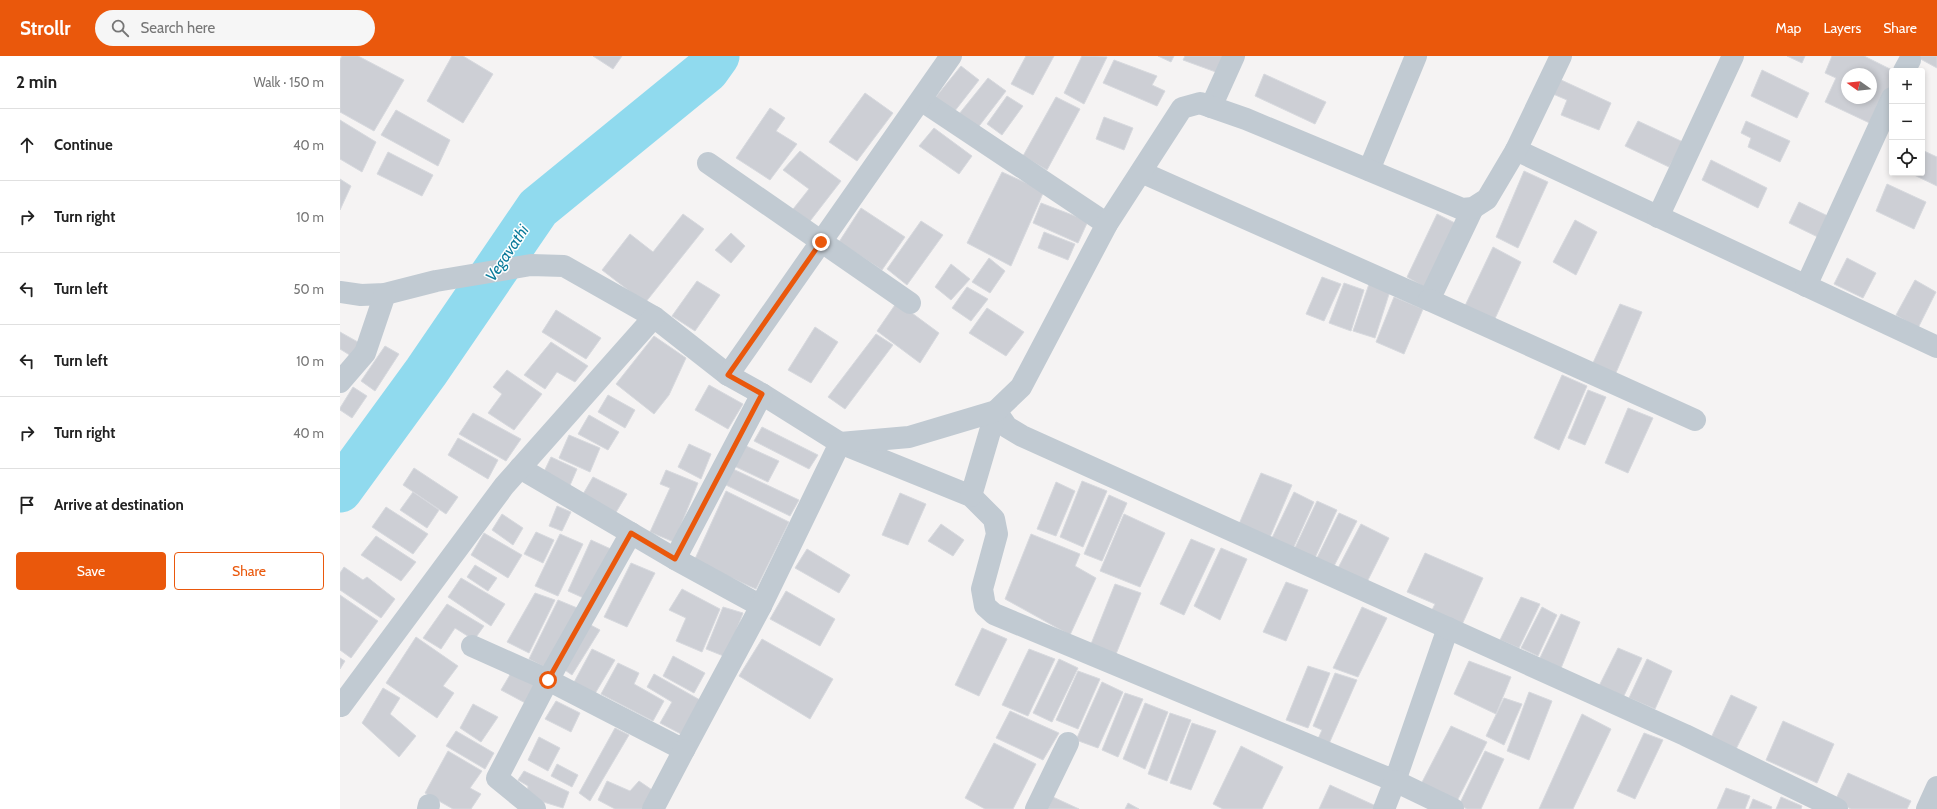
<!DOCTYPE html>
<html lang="en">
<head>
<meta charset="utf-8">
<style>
  body { margin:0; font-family:Cabin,sans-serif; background:#f6f6f6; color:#222 }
  .controls { position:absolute; right:12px; top:12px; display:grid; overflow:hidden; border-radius:4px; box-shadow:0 2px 6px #0003 }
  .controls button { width:36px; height:36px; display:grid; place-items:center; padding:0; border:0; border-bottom:1px solid #e0e0e0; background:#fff; color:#222; font:20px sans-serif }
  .compass { position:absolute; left:1501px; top:12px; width:36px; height:36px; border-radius:50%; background:#fff; box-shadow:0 2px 6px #0003; rotate:285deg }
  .stop { position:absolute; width:12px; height:12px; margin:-9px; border:3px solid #ea580c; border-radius:50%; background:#fff }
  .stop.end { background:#ea580c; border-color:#fff; box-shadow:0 1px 4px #0008 }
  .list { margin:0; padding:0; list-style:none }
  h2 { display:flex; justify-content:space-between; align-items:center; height:52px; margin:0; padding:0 16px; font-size:17px }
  h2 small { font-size:13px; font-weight:400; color:#767676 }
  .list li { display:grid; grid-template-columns:26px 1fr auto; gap:12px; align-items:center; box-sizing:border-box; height:72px; padding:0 16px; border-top:1px solid #e0e0e0 }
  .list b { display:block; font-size:15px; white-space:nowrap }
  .list em { font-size:13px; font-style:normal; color:#767676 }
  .actions { display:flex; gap:8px; padding:12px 16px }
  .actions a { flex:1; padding:9px 0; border:1px solid #ea580c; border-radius:4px; text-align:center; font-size:14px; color:#ea580c }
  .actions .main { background:#ea580c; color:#fff }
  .icon { flex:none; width:22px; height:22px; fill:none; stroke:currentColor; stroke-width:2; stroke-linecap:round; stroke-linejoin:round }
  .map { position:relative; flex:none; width:1597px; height:753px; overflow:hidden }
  header { display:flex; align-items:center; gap:24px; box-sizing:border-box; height:56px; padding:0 20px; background:#ea580c; color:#fff }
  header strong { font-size:19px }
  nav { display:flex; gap:22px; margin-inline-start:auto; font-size:14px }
  .search { width:280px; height:36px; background:#f6f6f6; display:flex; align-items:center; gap:10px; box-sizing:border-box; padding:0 14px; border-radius:22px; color:#767676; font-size:15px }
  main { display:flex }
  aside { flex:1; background:#fff }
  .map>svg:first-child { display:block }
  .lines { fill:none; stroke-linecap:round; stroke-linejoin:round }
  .river { stroke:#90daee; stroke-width:45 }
  .building { fill:#cdcfd5; stroke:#d7d9de; fill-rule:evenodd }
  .minor { stroke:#c1cad2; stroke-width:22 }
  .route { stroke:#ea580c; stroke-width:5 }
  .labels { text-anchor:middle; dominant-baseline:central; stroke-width:3; stroke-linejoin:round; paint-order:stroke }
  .water-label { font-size:16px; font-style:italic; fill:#0c7c9b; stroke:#fff }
</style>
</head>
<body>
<header>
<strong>Strollr</strong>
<div class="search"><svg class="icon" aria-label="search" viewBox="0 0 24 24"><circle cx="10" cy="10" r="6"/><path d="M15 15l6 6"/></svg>Search here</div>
<nav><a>Map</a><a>Layers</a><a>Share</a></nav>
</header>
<main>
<aside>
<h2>2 min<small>Walk · 150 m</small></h2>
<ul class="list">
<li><svg class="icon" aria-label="ahead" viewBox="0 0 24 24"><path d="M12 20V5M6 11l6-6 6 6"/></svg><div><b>Continue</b></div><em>40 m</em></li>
<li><svg class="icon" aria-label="right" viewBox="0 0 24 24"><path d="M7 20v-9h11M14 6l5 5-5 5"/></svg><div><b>Turn right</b></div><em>10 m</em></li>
<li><svg class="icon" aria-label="left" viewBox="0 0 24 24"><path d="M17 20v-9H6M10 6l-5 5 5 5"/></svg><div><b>Turn left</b></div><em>50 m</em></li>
<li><svg class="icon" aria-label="left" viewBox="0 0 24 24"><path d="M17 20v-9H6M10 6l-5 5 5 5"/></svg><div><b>Turn left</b></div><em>10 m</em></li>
<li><svg class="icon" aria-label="right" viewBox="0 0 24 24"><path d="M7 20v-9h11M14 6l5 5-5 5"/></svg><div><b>Turn right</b></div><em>40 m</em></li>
<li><svg class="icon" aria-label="arrive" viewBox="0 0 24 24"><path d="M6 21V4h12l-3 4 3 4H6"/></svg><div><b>Arrive at destination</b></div></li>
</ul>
<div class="actions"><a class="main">Save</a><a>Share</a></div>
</aside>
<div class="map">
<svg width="1597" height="753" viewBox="0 0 1597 753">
  <rect width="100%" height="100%" fill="#f5f3f3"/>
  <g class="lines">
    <!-- river -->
    <path class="river" d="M0,434L86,316L198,152L367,14L377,0"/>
  </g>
  <!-- building -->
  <g class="building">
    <path d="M2,0H18L64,24L34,75L0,56V4Z"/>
    <path d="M112,0H123L153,18L123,67L87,45Z"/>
    <path d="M253,0H282L273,13Z"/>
    <path d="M686,0H714L693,39L671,28Z"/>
    <path d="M742,0L767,1L744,48L724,37Z"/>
    <path d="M818,0H834L831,6Z"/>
    <path d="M845,0H892L884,19L843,4Z"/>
    <path d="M1447,0H1465L1462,7Z"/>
    <path d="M1492,0H1524L1554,15H1552V34L1536,70L1485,46L1496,22L1485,17ZM1507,18H1531V42H1507Z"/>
    <path d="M1575,0H1597V12Z"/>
    <path d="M774,4L817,20L812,29L825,35L817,50L763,27Z"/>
    <path d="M621,10L639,24L614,56L595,42Z"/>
    <path d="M1422,14L1469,37L1457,62L1411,40Z"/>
    <path d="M924,18L986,46L975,68L915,40Z"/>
    <path d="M648,22L666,35L633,78L615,63Z"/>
    <path d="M1219,23L1271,47L1259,74L1221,59L1227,44L1213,38Z"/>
    <path d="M525,37L553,57L517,105L489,86Z"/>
    <path d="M667,40L683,50L662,79L647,68Z"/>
    <path d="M716,41L740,53L707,114L683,100Z"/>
    <path d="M430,52L445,62L436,75L457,88L430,124L396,102Z"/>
    <path d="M56,54L110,84L98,110L41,79Z"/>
    <path d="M764,61L793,72L784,94L756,83Z"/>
    <path d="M0,64L36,86L22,116L0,103Z"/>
    <path d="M1298,65L1343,86L1329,111L1285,90Z"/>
    <path d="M1406,65L1450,85L1440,106L1408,91L1411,82L1401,77Z"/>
    <path d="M594,72L632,100L619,118L579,90Z"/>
    <path d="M1582,94L1597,101V130L1570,117H1582Z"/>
    <path d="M460,95L501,125L467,169L450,157L469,133L443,114Z"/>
    <path d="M48,96L93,119L82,140L37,118Z"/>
    <path d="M1371,104L1427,132L1418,152L1362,124Z"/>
    <path d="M1184,115L1208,126L1178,192L1156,181Z"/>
    <path d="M662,116L704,135L671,210L627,187Z"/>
    <path d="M0,123L11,130L0,154Z"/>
    <path d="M1547,128L1586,146L1574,173L1536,155Z"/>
    <path d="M1459,146L1494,163L1486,185L1449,167Z"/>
    <path d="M701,147L748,165L738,187L693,167Z"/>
    <path d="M521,152L565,181L542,214L499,186Z"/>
    <path d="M343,158L364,173L305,247L262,214L290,178L313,196Z"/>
    <path d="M1097,158L1121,170L1091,235L1067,221Z"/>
    <path d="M1235,164L1257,176L1236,219L1213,206Z"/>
    <path d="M581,165L603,179L567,229L547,213Z"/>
    <path d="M704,176L735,188L728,204L698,192Z"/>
    <path d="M391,177L405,190L391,207L375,194Z"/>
    <path d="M1153,191L1181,206L1152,269L1123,254Z"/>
    <path d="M649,202L665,215L650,237L632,226Z"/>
    <path d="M1507,202L1536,217L1523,242L1494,228Z"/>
    <path d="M611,208L630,223L611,244L595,231Z"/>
    <path d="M982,221L1001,228L984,265L966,258Z"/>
    <path d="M1575,224L1596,236L1578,272L1556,259Z"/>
    <path d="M357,225L380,239L355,275L332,260Z"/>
    <path d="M1004,227L1024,234L1011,275L989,267Z"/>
    <path d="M1029,228L1050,235L1035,282L1013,275Z"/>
    <path d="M627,231L648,243L631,265L612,252Z"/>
    <path d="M1054,241L1083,253L1064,298L1036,286Z"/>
    <path d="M557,246L599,277L580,307L537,275Z"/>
    <path d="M1280,248L1302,256L1275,319L1252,309Z"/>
    <path d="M647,252L684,276L666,300L629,277Z"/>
    <path d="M216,254L261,282L246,303L202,276Z"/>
    <path d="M475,271L498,286L471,327L448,314Z"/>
    <path d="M0,276L25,290L16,303L0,293Z"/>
    <path d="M536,278L553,289L505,353L488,341Z"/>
    <path d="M314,280L346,302L329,339L314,358L276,328Z"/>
    <path d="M211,286L248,310L235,326L217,316L205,333L184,319Z"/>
    <path d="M45,290L59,298L35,335L21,325Z"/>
    <path d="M167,314L202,338L174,374L148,357L162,338L153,331Z"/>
    <path d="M1222,319L1247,330L1219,394L1194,382Z"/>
    <path d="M369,329L403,348L388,373L355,354Z"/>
    <path d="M13,331L27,340L12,362L0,354V352Z"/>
    <path d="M1248,334L1266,341L1245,389L1228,382Z"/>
    <path d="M268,339L295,354L285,372L258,356Z"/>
    <path d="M1288,352L1313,362L1288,417L1265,407Z"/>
    <path d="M133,357L181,383L166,405L119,378Z"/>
    <path d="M249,359L279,376L268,394L238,378Z"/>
    <path d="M422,371L478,399L469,413L414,385Z"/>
    <path d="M229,379L260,392L250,416L219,402Z"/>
    <path d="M118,382L158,404L148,423L108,399Z"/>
    <path d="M349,388L371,398L361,423L338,411Z"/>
    <path d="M404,389L439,405L428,426L394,410Z"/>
    <path d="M211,401L237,413L228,434L201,422Z"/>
    <path d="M74,412L118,441L106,458L63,429Z"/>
    <path d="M393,413L459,444L450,460L386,429Z"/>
    <path d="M326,414L358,427L334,486L310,476L330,432L320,428Z"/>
    <path d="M921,417L952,429L927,488L896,475Z"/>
    <path d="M253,421L287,438L272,463L239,445Z"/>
    <path d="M742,425L767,435L743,491L720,481Z"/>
    <path d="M716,426L735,435L716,480L697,473Z"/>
    <path d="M386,435L449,466L416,533L354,505Z"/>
    <path d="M73,436L99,454L87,472L60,454Z"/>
    <path d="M954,436L974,446L952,495L931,484Z"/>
    <path d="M560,437L586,448L568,489L542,479Z"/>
    <path d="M769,439L787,447L762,505L744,498Z"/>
    <path d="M977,445L997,454L973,506L953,496Z"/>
    <path d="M217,450L231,456L222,475L209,470Z"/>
    <path d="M46,451L88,478L73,498L32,471Z"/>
    <path d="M999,457L1017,465L993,512L976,504Z"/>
    <path d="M162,458L183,472L173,489L152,474Z"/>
    <path d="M784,458L825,477L800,531L760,515Z"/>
    <path d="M601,468L624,484L613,500L588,485Z"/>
    <path d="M1021,468L1049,482L1024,532L996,516Z"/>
    <path d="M196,476L214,484L203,507L184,498Z"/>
    <path d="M144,477L182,499L168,522L131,499Z"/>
    <path d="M220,478L243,488L218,540L195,530Z"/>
    <path d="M691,478L740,498L735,510L756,522L730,579L665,543Z"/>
    <path d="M36,480L76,506L61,525L21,499Z"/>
    <path d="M851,483L875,493L844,559L820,548Z"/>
    <path d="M251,484L273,494L248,544L228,535Z"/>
    <path d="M881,492L907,503L880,564L854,550Z"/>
    <path d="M467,493L510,519L499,537L455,512Z"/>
    <path d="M1085,497L1143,522L1120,573L1090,558L1095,548L1067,536Z"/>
    <path d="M291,507L315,517L287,571L264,561Z"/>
    <path d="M135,509L157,522L148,535L127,521Z"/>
    <path d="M4,511L23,524L27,521L55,543L41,562L0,534V517Z"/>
    <path d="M121,522L165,548L151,570L108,541Z"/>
    <path d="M946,526L968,534L946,585L923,576Z"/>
    <path d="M775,528L801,537L776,598L751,588Z"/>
    <path d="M342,533L380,553L362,596L336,585L346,562L329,554Z"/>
    <path d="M446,535L495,563L480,590L430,563Z"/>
    <path d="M195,537L215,544L189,597L167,586Z"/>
    <path d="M0,539L38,565L11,602L0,594Z"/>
    <path d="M1181,541L1200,548L1179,592L1160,584Z"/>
    <path d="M218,544L242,554L212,615L189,603Z"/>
    <path d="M107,548L144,570L134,584L115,572L101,593L83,582Z"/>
    <path d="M383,551L403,557L386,601L366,593Z"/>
    <path d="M1022,551L1047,562L1018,621L993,612Z"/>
    <path d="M1202,551L1217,559L1198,600L1181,592Z"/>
    <path d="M1221,558L1240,566L1219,617L1198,606Z"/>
    <path d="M245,566L260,574L232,619L219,610Z"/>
    <path d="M642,572L667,583L639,640L615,629Z"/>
    <path d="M76,581L118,610L103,630L114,637L97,662L46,627Z"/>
    <path d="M422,583L493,623L470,663L399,620Z"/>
    <path d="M1278,592L1302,602L1280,648L1256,636Z"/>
    <path d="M252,593L275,604L253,641L232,630Z"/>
    <path d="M689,593L715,603L688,660L662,649Z"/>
    <path d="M333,600L365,617L354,637L323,620Z"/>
    <path d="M0,602L5,605L0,613Z"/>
    <path d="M719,603L738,612L712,666L693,657Z"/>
    <path d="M1307,603L1332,615L1315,653L1289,642Z"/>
    <path d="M1129,605L1171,621L1156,658L1114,638Z"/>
    <path d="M278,607L299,617L294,628L324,645L313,665L261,638Z"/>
    <path d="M968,610L990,617L968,672L946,664Z"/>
    <path d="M738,615L760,623L738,673L716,664Z"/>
    <path d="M171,617L198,631L189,649L161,634Z"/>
    <path d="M995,617L1017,624L988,690L977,685L982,674L973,670Z"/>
    <path d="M314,618L360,644L341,678L320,667L332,646L307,631Z"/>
    <path d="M762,626L783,636L758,692L736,684Z"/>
    <path d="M43,632L60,642L50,658L76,680L59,701L22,667Z"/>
    <path d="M1189,636L1212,645L1189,704L1167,695Z"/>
    <path d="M785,637L803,643L778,701L762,694Z"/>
    <path d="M1391,639L1417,651L1396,693L1371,682Z"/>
    <path d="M1164,642L1182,648L1164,689L1146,680Z"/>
    <path d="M216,645L240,657L231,676L205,663Z"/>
    <path d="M805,647L828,656L805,713L783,703Z"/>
    <path d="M133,648L158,661L141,686L120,672Z"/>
    <path d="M670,655L719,677L703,704L656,682Z"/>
    <path d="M830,657L851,664L827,725L808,718Z"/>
    <path d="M1242,658L1271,673L1233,753H1199Z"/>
    <path d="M1443,665L1494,688L1477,727L1426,704Z"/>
    <path d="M852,667L876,675L851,734L830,727Z"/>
    <path d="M1111,670L1147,686L1116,747L1079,732Z"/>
    <path d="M275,672L289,679L250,745L239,737Z"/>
    <path d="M116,675L154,697L145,713L106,690Z"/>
    <path d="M1304,677L1323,684L1295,743L1277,735Z"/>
    <path d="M199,681L220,692L208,715L188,704Z"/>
    <path d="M654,687L696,708L673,753H645L625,742Z"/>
    <path d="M901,690L943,711L922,753H883L873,748Z"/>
    <path d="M108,695L142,715L130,732L141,738L131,753H113L85,737Z"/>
    <path d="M1145,695L1164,703L1141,753H1127L1119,749Z"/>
    <path d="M217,708L238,719L232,731L211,720Z"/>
    <path d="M184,715L229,736L223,752L187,741L188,730L178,724Z"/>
    <path d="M1508,717L1571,745L1567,753H1511L1495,745Z"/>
    <path d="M267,725L290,735L299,725L318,738L307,753H275L258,744Z"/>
    <path d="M990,729L1036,750L1035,753H979Z"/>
    <path d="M1386,732L1410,740L1405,753H1377Z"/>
    <path d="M713,741L739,753H708Z"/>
    <path d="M1441,741L1462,750L1461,753H1436Z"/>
    <path d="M1413,743L1432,751L1431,753H1409Z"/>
    <path d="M788,747L799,753H785Z"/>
  </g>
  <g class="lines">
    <!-- minor -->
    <g class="minor">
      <path d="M1564,15L1570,4"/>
      <path d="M581,44L767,168"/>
      <path d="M871,51L894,0"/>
      <path d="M1176,94L1597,291"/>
      <path d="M368,107L570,247"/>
      <path d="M1029,114L1076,0"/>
      <path d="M801,116L1089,244L1133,152"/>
      <path d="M1318,161L1393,0"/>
      <path d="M1466,230L1552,42"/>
      <path d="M0,236L21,239L45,238L96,225L191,209L224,210L314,261L388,319L422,338L500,387L631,440L654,463L657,478L642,533L645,550L654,558L1055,725L1108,572"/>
      <path d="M1089,244L1355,364"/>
      <path d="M388,319L611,0"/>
      <path d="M0,326L25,297L45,238"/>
      <path d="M656,355L667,371L682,380L1345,679L1497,753"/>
      <path d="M180,412L335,503"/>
      <path d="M631,440L656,355"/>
      <path d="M421,550L335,503L422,338"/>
      <path d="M132,590L208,624L344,694L421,550L500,387L569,381L656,355L681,331L767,168L842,52L860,47L906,63L1122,153L1133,152L1147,143L1176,94L1221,0"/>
      <path d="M1,650L164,430L314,261"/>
      <path d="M88,753L89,749"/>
      <path d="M195,753L157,722L208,624L291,477"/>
      <path d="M313,753L344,694"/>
      <path d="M696,753L728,687"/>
      <path d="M1044,753L1055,725L1113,753"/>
      <path d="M1587,753L1597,731"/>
    </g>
  </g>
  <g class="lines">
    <!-- route -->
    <path class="route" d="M208,624L291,477L335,503L422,338L388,319L481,186"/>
  </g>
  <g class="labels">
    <!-- water labels -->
    <g class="water-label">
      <text transform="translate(167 197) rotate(-56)">Vegavathi</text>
    </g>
  </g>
</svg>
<div class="controls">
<button>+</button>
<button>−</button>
<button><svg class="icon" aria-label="locate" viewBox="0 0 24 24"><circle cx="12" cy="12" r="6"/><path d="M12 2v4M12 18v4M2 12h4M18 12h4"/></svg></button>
</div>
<svg class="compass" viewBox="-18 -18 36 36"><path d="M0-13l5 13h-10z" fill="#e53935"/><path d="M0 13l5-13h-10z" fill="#767676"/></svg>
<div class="stop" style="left:208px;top:624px"></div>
<div class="stop end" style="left:481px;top:186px"></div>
</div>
</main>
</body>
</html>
